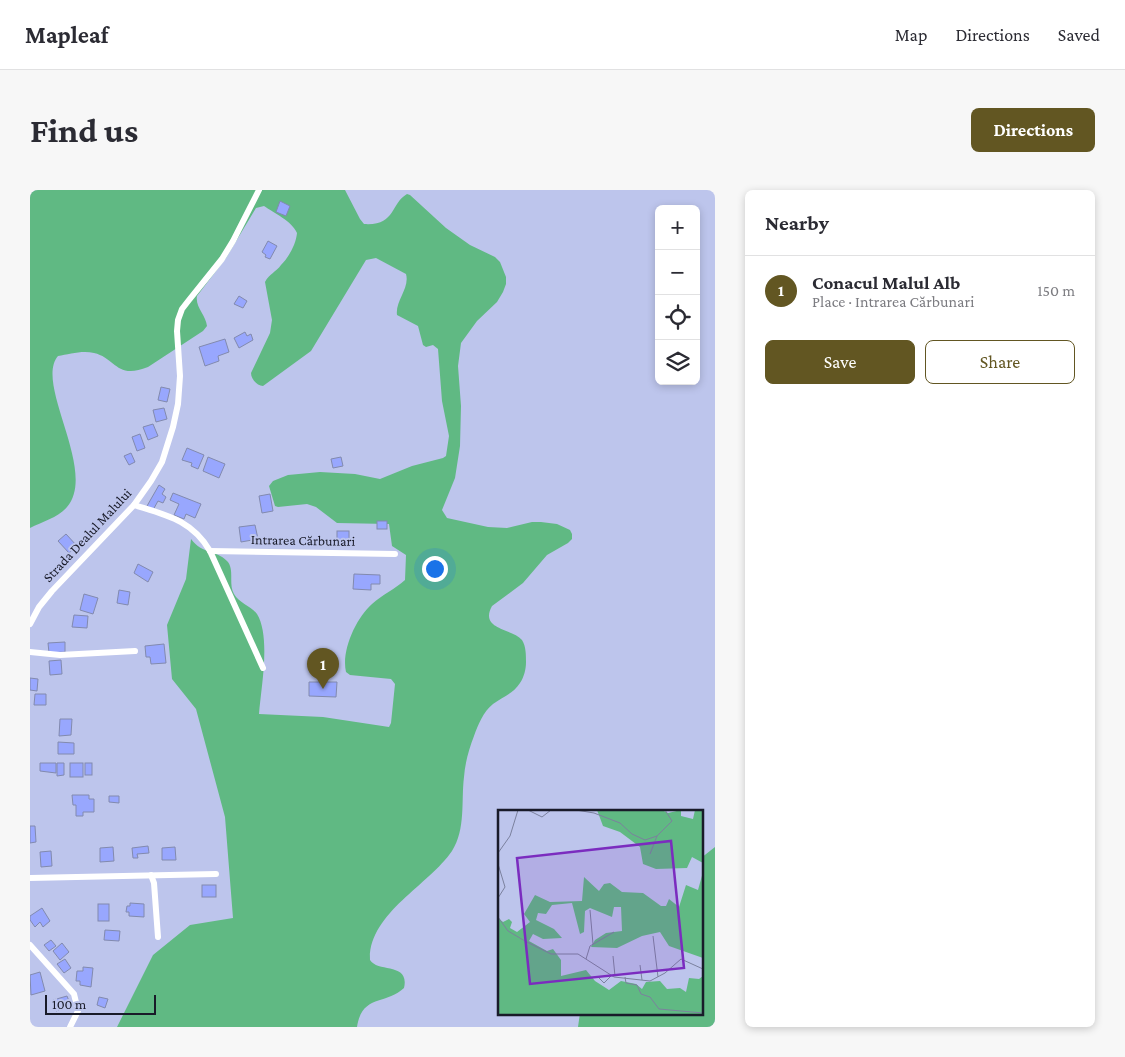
<!DOCTYPE html>
<html lang="en">
<head>
<meta charset="utf-8">
<style>
  body { margin:0; font-family:"Crimson Pro",serif; background:#f7f7f7; color:#2b2b33 }
  .controls { position:absolute; right:15px; top:15px; display:grid; overflow:hidden; border-radius:8px; box-shadow:0 2px 8px #0003 }
  .controls button { width:45px; height:45px; display:grid; place-items:center; padding:0; border:0; border-bottom:1px solid #e1e1e2; background:#fff; color:#2b2b33; font:25px sans-serif }
  .scale { position:absolute; left:15px; bottom:12px; width:111px; box-sizing:border-box; padding-left:5px; border:2px solid #191b29; border-top:0; font-size:14px; line-height:18px; white-space:nowrap; color:#191b29; -webkit-text-stroke:4px #bdc5ec; paint-order:stroke }
  .you { position:absolute; left:404px; top:378px; width:18px; height:18px; margin:-12px; border:4px solid #fff; border-radius:50%; background:#1a73e8; box-shadow:0 0 0 8px #1a73e833 }
  .badge { display:grid; place-items:center; width:32px; height:32px; border-radius:50%; background:#625622; color:#fff; font-size:16px; font-weight:700 }
  .pin { position:absolute; translate:-50% -41px; filter:drop-shadow(0 1px 2px #0008) }
  .pin::after { content:''; position:absolute; top:26px; width:18px; height:15px; background:inherit; clip-path:polygon(0 0,100% 0,50% 100%) }
  .list { margin:0; padding:0; list-style:none }
  h2 { display:flex; justify-content:space-between; align-items:center; height:65px; margin:0; padding:0 20px; font-size:21px }
  h2 small { font-size:16px; font-weight:400; color:#7c7c81 }
  .list li { display:grid; grid-template-columns:32px 1fr auto; gap:15px; align-items:center; box-sizing:border-box; height:70px; padding:0 20px; border-top:1px solid #e1e1e2 }
  .list b { display:block; font-size:19px; white-space:nowrap }
  .list p { margin:0; font-size:16px; white-space:nowrap; color:#7c7c81 }
  .list em { font-size:16px; font-style:normal; color:#7c7c81 }
  .actions { display:flex; gap:10px; padding:15px 20px }
  .actions a { flex:1; padding:11px 0; border:1px solid #625622; border-radius:8px; text-align:center; font-size:18px; color:#625622 }
  .actions .main { background:#625622; color:#fff }
  .icon { flex:none; width:28px; height:28px; fill:none; stroke:currentColor; stroke-width:2; stroke-linecap:round; stroke-linejoin:round }
  .map { position:relative; flex:none; width:685px; height:837px; overflow:hidden; border-radius:8px }
  header { display:flex; align-items:center; gap:30px; box-sizing:border-box; height:70px; padding:0 25px; background:#fff; border-bottom:1px solid #e1e1e2 }
  header strong { font-size:24px }
  nav { display:flex; gap:28px; margin-inline-start:auto; font-size:18px }
  .intro { display:flex; align-items:center; justify-content:space-between; box-sizing:border-box; height:120px; padding:0 30px }
  h1 { margin:0; font-size:35px }
  .button { padding:12px 22px; border-radius:8px; background:#625622; color:#fff; font-size:18px; font-weight:700 }
  main { display:flex; gap:30px; padding:0 30px }
  aside { flex:1; background:#fff; border-radius:8px; box-shadow:0 2px 8px #0003 }
  .map>svg:first-child { display:block }
  .green { fill:#60b983 }
  .building { fill:#98a7fe; stroke:#828aae }
  .lines { fill:none; stroke-linecap:round; stroke-linejoin:round }
  .street { stroke:#fff; stroke-width:6 }
  .labels { text-anchor:middle; dominant-baseline:central; stroke-width:4; stroke-linejoin:round; paint-order:stroke }
  .street-label { font-size:14px; fill:#191b29; stroke:#bdc5ec }
  .inset-road { fill:none; stroke:#7b819e; stroke-width:1 }
  .view { fill:#7b2cbf; fill-opacity:0.15; stroke:#7b2cbf; stroke-width:2.5 }
  .inset-edge { fill:none; stroke:#191b29; stroke-width:2.5 }
</style>
</head>
<body>
<header>
<strong>Mapleaf</strong>
<nav><a>Map</a><a>Directions</a><a>Saved</a></nav>
</header>
<div class="intro"><h1>Find us</h1><a class="button">Directions</a></div>
<main>
<div class="map">
<svg width="685" height="837" viewBox="0 0 685 837">
  <rect width="100%" height="100%" fill="#bdc5ec"/>
  <!-- green -->
  <g class="green">
    <path d="M0,0H315L330,29L334,34C366,36 360,14 377,4L380,5L416,38L440,55L465,67L470,72L476,87V94L473,102L467,112L447,131L431,153L428,176L431,216L430,256L425,288L412,320L417,328L458,337L477,338L502,332H511L527,334L540,340L542,344V349L538,353L517,365L493,393L462,416C449,440 482,438 492,450C496,456 496,465 496,472C496,479 494,487 490,493C483,504 472,507 463,514C453,522 448,535 444,546C439,559 435,573 434,587C431,611 436,639 422,661C399,695 338,724 340,770C348,783 380,772 374,798C356,815 332,804 327,837H87L123,765L160,735L203,728L195,627L166,519L142,489L137,435L156,389L161,349C173,365 185,359 197,371C205,379 198,394 204,404C209,413 221,416 227,424C241,447 231,498 229,524L293,527L359,537L361,533L365,494L361,489L320,485L316,482C311,461 326,428 342,414C352,405 365,399 375,390L376,365L362,356L359,334L307,333L286,317L277,314L248,317L245,316L239,296L243,291L258,285L290,282L325,284L350,289L382,276L413,268L416,266L419,246L412,211L408,159L403,155L396,157L393,155L388,136L367,125C365,111 380,98 376,84L346,68L336,70L281,161L233,196C227,196 221,189 221,183L240,143L242,130L235,92C239,84 246,82 251,75C259,67 266,54 267,43C262,31 244,23 234,16L226,18L196,68L167,106C165,117 176,125 177,136L173,141L118,177C86,190 86,168 64,163C53,160 39,164 28,166C4,194 68,281 37,317C29,327 12,332 0,338Z"/>
    <path d="M685,657V837H548L550,823H671V668Z"/>
  </g>
  <!-- building -->
  <g class="building">
    <path d="M250,11L260,16L256,26L246,22Z"/>
    <path d="M238,51L247,56L240,69L235,67L236,65L232,62Z"/>
    <path d="M209,106L217,111L213,118L204,114Z"/>
    <path d="M215,142L217,146L221,144L223,150L209,158L204,148Z"/>
    <path d="M195,149L199,162L188,166L189,171L175,176L169,157Z"/>
    <path d="M131,197L140,199L137,212L128,210Z"/>
    <path d="M134,218L137,229L126,232L123,220Z"/>
    <path d="M123,234L128,246L118,250L113,237Z"/>
    <path d="M110,244L115,258L107,261L102,247Z"/>
    <path d="M157,258L174,265L168,279L161,276L162,273L152,270Z"/>
    <path d="M101,263L105,272L99,275L94,266Z"/>
    <path d="M178,267L195,274L189,288L173,281Z"/>
    <path d="M311,267L313,276L303,278L301,269Z"/>
    <path d="M129,295L135,299L132,304L136,307L133,313L128,311L123,320L117,316Z"/>
    <path d="M143,303L171,314L165,328L156,324L154,329L144,325L149,314L140,310Z"/>
    <path d="M240,304L243,321L232,323L229,306Z"/>
    <rect x="347" y="331" width="10" height="8"/>
    <path d="M225,335L228,349L211,352L209,337Z"/>
    <rect x="307" y="341" width="12" height="12"/>
    <path d="M36,344L47,356L39,363L28,351Z"/>
    <path d="M108,374L123,382L118,392L104,383Z"/>
    <path d="M324,384L350,385V394H341V400L323,399Z"/>
    <path d="M89,400L100,402L98,415L87,413Z"/>
    <path d="M54,404L68,408L63,424L50,420Z"/>
    <path d="M44,425L58,426L57,438L42,437Z"/>
    <path d="M35,452V462L19,463L18,453Z"/>
    <path d="M134,454L136,473L121,474L120,467H116L115,456Z"/>
    <path d="M31,470L32,484L20,485L19,471Z"/>
    <path d="M0,488L8,489L7,501L0,500Z"/>
    <path d="M279,492H307L306,507L279,506Z"/>
    <path d="M5,504H16V515H4Z"/>
    <path d="M30,529H42L41,545L29,546Z"/>
    <path d="M28,552L44,553V564H28Z"/>
    <path d="M10,573H26V583L10,581Z"/>
    <path d="M27,573H34V585L27,586Z"/>
    <rect x="40" y="573" width="13" height="14"/>
    <rect x="55" y="573" width="7" height="12"/>
    <path d="M42,605H59V609H64V622H53V626H46V615H43Z"/>
    <path d="M79,606H89V613L79,612Z"/>
    <path d="M0,636H5L6,652L0,653Z"/>
    <path d="M118,656L119,663L107,664L108,668H103L102,658Z"/>
    <path d="M83,657L84,671L70,672V658Z"/>
    <path d="M145,657L146,670H132V658Z"/>
    <path d="M21,661L22,676L11,677L10,662Z"/>
    <rect x="172" y="695" width="14" height="12"/>
    <path d="M100,713L114,714V727L99,726V722H96L97,716H100Z"/>
    <rect x="68" y="714" width="11" height="17"/>
    <path d="M12,718L20,731L13,737L10,732L5,737L0,730V726Z"/>
    <path d="M75,740L90,741L89,751L74,750Z"/>
    <path d="M21,750L26,756L19,761L14,755Z"/>
    <path d="M32,753L39,762L30,770L23,761Z"/>
    <path d="M35,769L41,778L34,783L27,774Z"/>
    <path d="M53,777L63,778L61,797L50,795V791H46L47,781H53Z"/>
    <path d="M10,782L15,801L1,805L0,785Z"/>
    <path d="M37,806L41,816L26,821L23,810Z"/>
    <path d="M69,807L78,809L75,818L67,815Z"/>
  </g>
  <g class="lines">
    <!-- street -->
    <g class="street">
      <path d="M104,315C136,325 162,330 180,361L233,478"/>
      <path d="M180,361L365,364"/>
      <path d="M0,434L9,417L22,401L104,315L121,291L132,272L143,237L148,214L150,186L147,141L148,130L152,119L159,110L192,69L203,51L229,0"/>
      <path d="M0,462L30,465L105,461"/>
      <path d="M121,685L124,693L128,747"/>
      <path d="M0,688L186,684"/>
      <path d="M0,755L44,804L48,821L40,837"/>
    </g>
  </g>
  <g class="labels">
    <!-- street labels -->
    <g class="street-label">
      <text transform="translate(57 345) rotate(-47)">Strada Dealul Malului</text>
      <text transform="translate(273 350) rotate(1)">Intrarea Cărbunari</text>
    </g>
  </g>
  <!-- overview -->
  <g transform="translate(468 620)">
    <rect width="205" height="205" fill="#bdc5ec"/>
    <path d="M99,0H164L170,3L183,0V6L195,9L197,0H205V53L194,47L189,58L158,59L145,54L142,37L122,22L105,16ZM205,62V148L171,136L162,122L144,126L119,138L93,137L97,130L108,123L124,121L123,97H116L114,107L92,98L87,101L86,122L82,124L74,93L54,95L48,104L40,103L38,110L56,119L64,128L45,129L35,124L31,131L49,141L55,139L63,150V166L88,160L97,171L111,180L123,171L138,174L144,179L148,172L162,171L169,179L182,178L188,182L191,168L201,169L205,166V205H0V108L5,112L11,109L14,112L12,118L19,122L32,112L26,104L37,85L52,92L84,91L86,67L101,81L106,74L112,73L124,82L145,83L163,96H168L171,89L181,97L188,75L200,80Z" fill="#60b983"/>
    <path class="inset-road" d="M30,0L44,7L53,0M78,0L96,3L122,13L134,24L147,30L159,26L174,11L167,0M0,43L12,26L20,0M152,44L159,26M0,54L7,77L0,88M92,100L95,134M0,107L10,121L27,131L53,144H80L116,167L152,171L167,163L183,149L205,159M155,126L160,167M115,146L117,166M88,149L92,136L116,122M142,155L144,170M100,167L106,173L113,166M127,167L128,173L139,175L143,184L152,187L161,199L205,203"/>
    <path class="view" d="M173,31L186,158L32,174L19,48Z"/>
    <rect width="205" height="205" class="inset-edge"/>
  </g>
</svg>
<div class="controls">
<button>+</button>
<button>−</button>
<button><svg class="icon" aria-label="locate" viewBox="0 0 24 24"><circle cx="12" cy="12" r="6"/><path d="M12 2v4M12 18v4M2 12h4M18 12h4"/></svg></button>
<button><svg class="icon" aria-label="layers" viewBox="0 0 24 24"><path d="M12 4l9 5-9 5-9-5zM3 14l9 5 9-5"/></svg></button>
</div>
<div class="scale">100 m</div>
<div class="you"></div>
<div class="pin badge" style="left:293px;top:499px">1</div>
</div>
<aside>
<h2>Nearby<small></small></h2>
<ul class="list">
<li><span class="badge">1</span><div><b>Conacul Malul Alb</b><p>Place · Intrarea Cărbunari</p></div><em>150 m</em></li>
</ul>
<div class="actions"><a class="main">Save</a><a>Share</a></div>
</aside>
</main>
</body>
</html>
